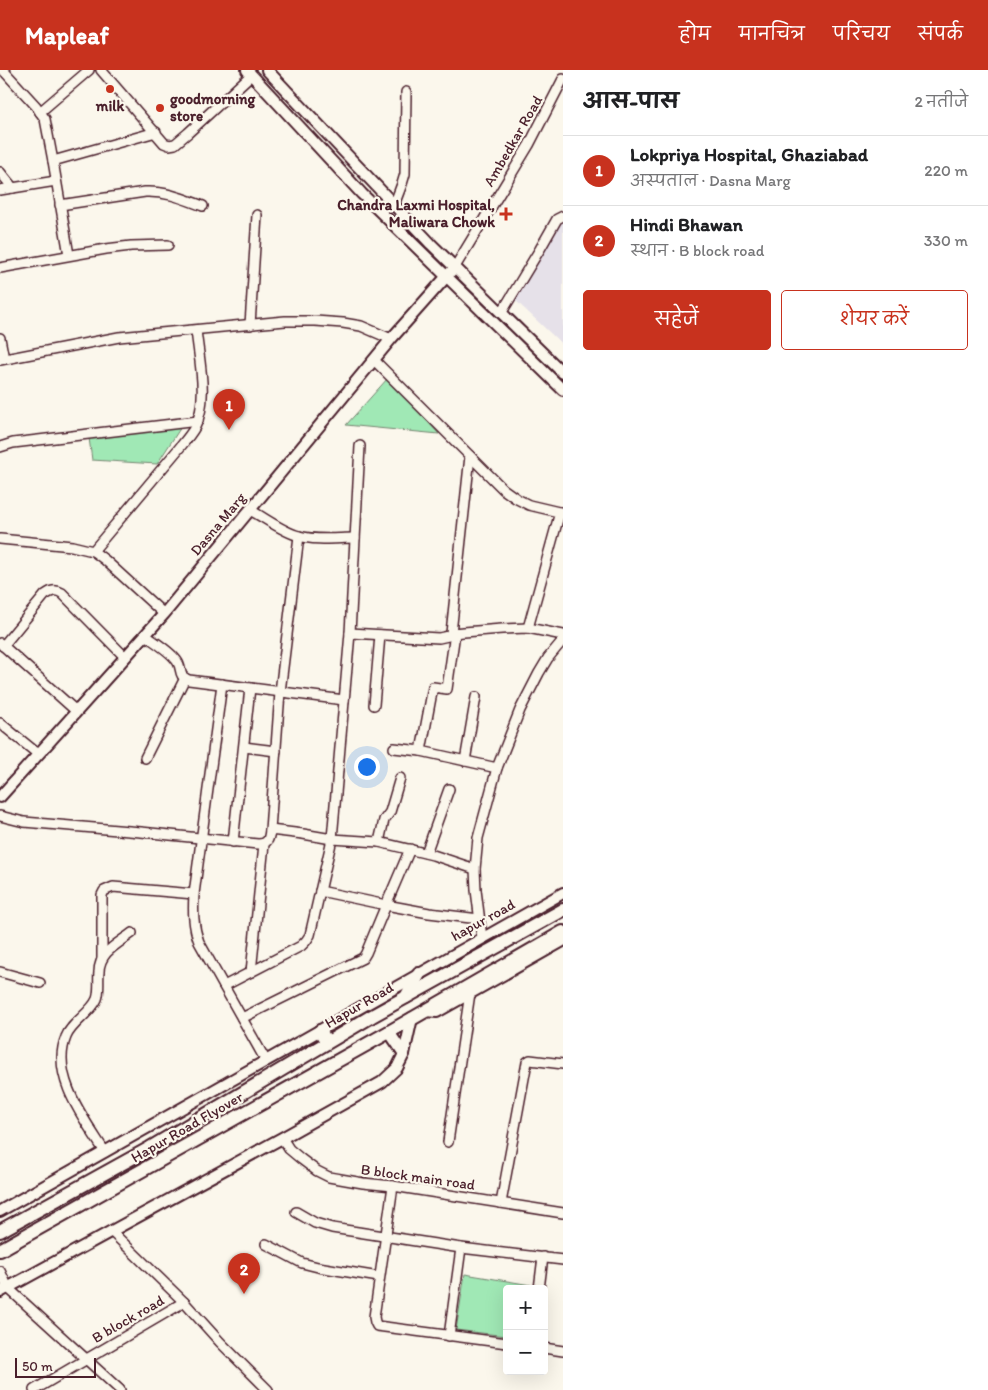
<!DOCTYPE html>
<html lang="hi">
<head>
<meta charset="utf-8">
<style>
  body { margin:0; font-family:Itim,"Playpen Sans Deva",sans-serif; background:#f2f2f2; color:#202124 }
  .controls { position:absolute; right:15px; bottom:15px; display:grid; overflow:hidden; border-radius:5px; box-shadow:0 5px 20px #0002 }
  .controls button { width:45px; height:45px; display:grid; place-items:center; padding:0; border:0; border-bottom:1px solid #e0e0e0; background:#fff; color:#202124; font:25px sans-serif }
  .scale { position:absolute; left:15px; bottom:12px; width:81px; box-sizing:border-box; padding-left:5px; border:2px solid #4a1f2b; border-top:0; font-size:14px; line-height:18px; white-space:nowrap; color:#4a1f2b; -webkit-text-stroke:4px #fbf7ec; paint-order:stroke }
  .you { position:absolute; left:366px; top:696px; width:18px; height:18px; margin:-12px; border:4px solid #fff; border-radius:50%; background:#1a73e8; box-shadow:0 0 0 8px #1a73e833 }
  .badge { display:grid; place-items:center; width:32px; height:32px; border-radius:50%; background:#c8321e; color:#fff; font-size:16px; font-weight:700 }
  .pin { position:absolute; translate:-50% -41px; filter:drop-shadow(0 1px 2px #0008) }
  .pin::after { content:''; position:absolute; top:26px; width:18px; height:15px; background:inherit; clip-path:polygon(0 0,100% 0,50% 100%) }
  .list { margin:0; padding:0; list-style:none }
  h2 { display:flex; justify-content:space-between; align-items:center; height:65px; margin:0; padding:0 20px; font-size:21px }
  h2 small { font-size:16px; font-weight:400; color:#757577 }
  .list li { display:grid; grid-template-columns:32px 1fr auto; gap:15px; align-items:center; box-sizing:border-box; height:70px; padding:0 20px; border-top:1px solid #e0e0e0 }
  .list b { display:block; font-size:19px; white-space:nowrap }
  .list p { margin:0; font-size:16px; white-space:nowrap; color:#757577 }
  .list em { font-size:16px; font-style:normal; color:#757577 }
  .actions { display:flex; gap:10px; padding:15px 20px }
  .actions a { flex:1; padding:11px 0; border:1px solid #c8321e; border-radius:5px; text-align:center; font-size:18px; color:#c8321e }
  .actions .main { background:#c8321e; color:#fff }
  .map { position:relative; flex:none; width:563px; height:1320px; overflow:hidden }
  header { display:flex; align-items:center; gap:30px; box-sizing:border-box; height:70px; padding:0 25px; background:#c8321e; color:#fff }
  header strong { font-size:24px }
  nav { display:flex; gap:28px; margin-inline-start:auto; font-size:18px }
  main { display:flex }
  aside { flex:1; background:#fff }
  .map>svg:first-child { display:block }
  .built { fill:#e6e1e9 }
  .park { fill:#a0e8b5; stroke:#758470 }
  .lines { fill:none; stroke-linecap:round; stroke-linejoin:round }
  .minor-casing { stroke:#4a1f2b; stroke-width:12 }
  .tertiary-casing { stroke:#4a1f2b; stroke-width:14 }
  .secondary-casing { stroke:#4a1f2b; stroke-width:16 }
  .minor { stroke:#fbf7ec; stroke-width:9 }
  .tertiary { stroke:#fbf7ec; stroke-width:10 }
  .secondary { stroke:#fbf7ec; stroke-width:12 }
  .poi-dot { fill:#c8321e; stroke:#fbf7ec; stroke-width:2 }
  .labels { text-anchor:middle; dominant-baseline:central; stroke-width:4.5; stroke-linejoin:round; paint-order:stroke }
  .poi-label { font-size:15px; font-weight:bold; fill:#4a1f2b; stroke:#fbf7ec; text-anchor:start }
  .street-label { font-size:15px; fill:#4a1f2b; stroke:#fbf7ec }
</style>
</head>
<body>
<header>
<strong>Mapleaf</strong>
<nav><a>होम</a><a>मानचित्र</a><a>परिचय</a><a>संपर्क</a></nav>
</header>
<main>
<div class="map">
<svg width="563" height="1320" viewBox="0 0 563 1320">
  <rect width="100%" height="100%" fill="#fbf7ec"/>
  <filter id="ink" filterUnits="userSpaceOnUse"><feTurbulence type="fractalNoise" baseFrequency=".02" numOctaves="2"/><feDisplacementMap in="SourceGraphic" scale="10" xChannelSelector="R" yChannelSelector="G"/><feConvolveMatrix kernelMatrix="1 2 1 2 8 2 1 2 1" color-interpolation-filters="sRGB"/></filter>
  <g filter="url(#ink)">
    <!-- built -->
    <path class="built" d="M563,150V275L514,229Z"/>
    <!-- park -->
    <g class="park">
      <path d="M388,308L439,364L346,355Z"/>
      <path d="M181,357L157,394L92,390L89,368Z"/>
      <path d="M465,1204L531,1215V1219H507V1266L456,1260Z"/>
    </g>
    <g class="lines">
      <defs>
        <g id="minor">
          <path d="M3,0L36,36L45,49L53,91L69,185"/>
          <path d="M101,0L164,73L169,75L175,74L188,63L251,5"/>
          <path d="M40,42L89,0"/>
          <path d="M53,91L156,62"/>
          <path d="M0,102L13,118"/>
          <path d="M0,120L56,111"/>
          <path d="M60,135L145,122C166,121 184,129 203,136"/>
          <path d="M394,135L402,114L405,104L406,22"/>
          <path d="M455,197L529,75L563,9"/>
          <path d="M0,198L106,179L131,176L168,175"/>
          <path d="M502,242L540,179L557,149L563,146"/>
          <path d="M250,255L257,145"/>
          <path d="M0,268L4,289"/>
          <path d="M0,290L119,267L285,251H315L343,253L361,256L391,269"/>
          <path d="M374,290L503,419L517,429L529,435L563,443"/>
          <path d="M0,377L13,373L198,351"/>
          <path d="M250,440C265,448 283,462 299,466C315,471 338,468 355,468"/>
          <path d="M0,469L72,476L93,481L105,490L164,544"/>
          <path d="M93,481L181,376C186,370 191,364 195,357C209,329 199,290 196,260"/>
          <path d="M528,558L560,442"/>
          <path d="M350,563L439,568L448,566L451,563L470,386"/>
          <path d="M451,563L502,559L528,558L563,565"/>
          <path d="M455,563L447,619L433,617L421,681L497,698"/>
          <path d="M145,565C155,572 170,581 177,591C183,599 177,606 189,610L344,630"/>
          <path d="M0,573L76,641"/>
          <path d="M3,576L45,525C51,521 55,519 62,523L125,587"/>
          <path d="M222,614L194,824C193,841 193,856 199,872L266,991"/>
          <path d="M374,635L380,565"/>
          <path d="M0,653L38,684"/>
          <path d="M244,677L276,681"/>
          <path d="M394,678L421,681"/>
          <path d="M145,688L185,608"/>
          <path d="M465,691L476,627"/>
          <path d="M0,746L24,752L141,762L258,774C268,774 269,769 270,760L303,764L332,769L379,772L433,785L475,799"/>
          <path d="M270,760L280,622L299,466"/>
          <path d="M233,772L250,618"/>
          <path d="M379,772L384,750L390,742L400,708"/>
          <path d="M426,783L449,719"/>
          <path d="M320,821L386,835L410,779"/>
          <path d="M482,868L476,820L475,799L478,768L491,720L497,698L520,640L539,603L548,588L563,570"/>
          <path d="M102,888V825L104,821L113,817L194,824"/>
          <path d="M0,902L40,913"/>
          <path d="M251,902L264,774"/>
          <path d="M224,916L301,876L306,871L310,865L332,769L350,563L360,376"/>
          <path d="M242,948L363,888L366,883L386,835L429,843L479,849"/>
          <path d="M282,1068L289,1079L301,1089L317,1101L329,1107L363,1113L393,1116L563,1143"/>
          <path d="M448,1072L470,923"/>
          <path d="M105,1082C85,1050 50,1006 66,967C71,953 91,943 97,929C100,921 98,910 99,902C99,882 118,874 132,863"/>
          <path d="M393,1116L374,1247L375,1252L377,1256L507,1273"/>
          <path d="M501,1133L527,992L530,990L563,994"/>
          <path d="M296,1142L315,1153L332,1158L461,1178L563,1190"/>
          <path d="M111,1161L184,1232L220,1272L268,1320"/>
          <path d="M266,1174L302,1193L318,1197L379,1207"/>
          <path d="M0,1201L8,1218L120,1320"/>
          <path d="M539,1219L543,1187"/>
          <path d="M449,1266L461,1178"/>
          <path d="M544,1278L563,1281"/>
          <path d="M34,1320L184,1232"/>
        </g>
        <g id="tertiary">
          <path d="M247,0L362,124L563,320"/>
          <path d="M267,0L431,174L563,303"/>
          <path d="M0,727L164,544L391,269L455,197"/>
          <path d="M425,941L437,942L563,871"/>
          <path d="M389,962L404,984"/>
          <path d="M0,1141L563,823"/>
          <path d="M0,1222L282,1068L382,1012L397,998L404,984L412,948"/>
        </g>
        <g id="secondary">
          <path d="M406,927L419,904"/>
          <path d="M320,961L327,972"/>
          <path d="M0,1161L150,1078L372,946L563,840"/>
          <path d="M0,1180L389,962L563,862"/>
        </g>
      </defs>
      <!-- minor casing -->
      <use href="#minor" class="minor-casing"/>
      <!-- tertiary casing -->
      <use href="#tertiary" class="tertiary-casing"/>
      <!-- secondary casing -->
      <use href="#secondary" class="secondary-casing"/>
      <!-- minor -->
      <use href="#minor" class="minor"/>
      <!-- tertiary -->
      <use href="#tertiary" class="tertiary"/>
      <!-- secondary -->
      <use href="#secondary" class="secondary"/>
    </g>
  </g>
  <!-- markers -->
  <g class="poi-dot">
    <circle cx="110" cy="19" r="5"/>
    <circle cx="160" cy="38" r="5"/>
    <path d="M503.5 136.5h5v5h5v5h-5v5h-5v-5h-5v-5h5z"/>
  </g>
  <g class="labels">
    <!-- poi labels -->
    <g class="poi-label">
      <text x="170" y="29">goodmorning<tspan x="170" dy="17">store</tspan></text>
      <text x="110" y="36" text-anchor="middle">milk</text>
      <text x="495" y="135" text-anchor="end">Chandra Laxmi Hospital,<tspan x="495" dy="17">Maliwara Chowk</tspan></text>
    </g>
    <!-- street labels -->
    <g class="street-label">
      <text transform="translate(513 71) rotate(-60)">Ambedkar Road</text>
      <text transform="translate(218 454) rotate(-50)">Dasna Marg</text>
      <text transform="translate(483 850) rotate(-29)">hapur road</text>
      <text transform="translate(359 935) rotate(-30)">Hapur Road</text>
      <text transform="translate(187 1057) rotate(-30)">Hapur Road Flyover</text>
      <text transform="translate(418 1107) rotate(8)">B block main road</text>
      <text transform="translate(128 1249) rotate(-30)">B block road</text>
    </g>
  </g>
</svg>
<div class="controls">
<button>+</button>
<button>−</button>
</div>
<div class="scale">50 m</div>
<div class="you"></div>
<div class="pin badge" style="left:229px;top:360px">1</div>
<div class="pin badge" style="left:244px;top:1224px">2</div>
</div>
<aside>
<h2>आस-पास<small>2 नतीजे</small></h2>
<ul class="list">
<li><span class="badge">1</span><div><b>Lokpriya Hospital, Ghaziabad</b><p>अस्पताल · Dasna Marg</p></div><em>220 m</em></li>
<li><span class="badge">2</span><div><b>Hindi Bhawan</b><p>स्थान · B block road</p></div><em>330 m</em></li>
</ul>
<div class="actions"><a class="main">सहेजें</a><a>शेयर करें</a></div>
</aside>
</main>
</body>
</html>
